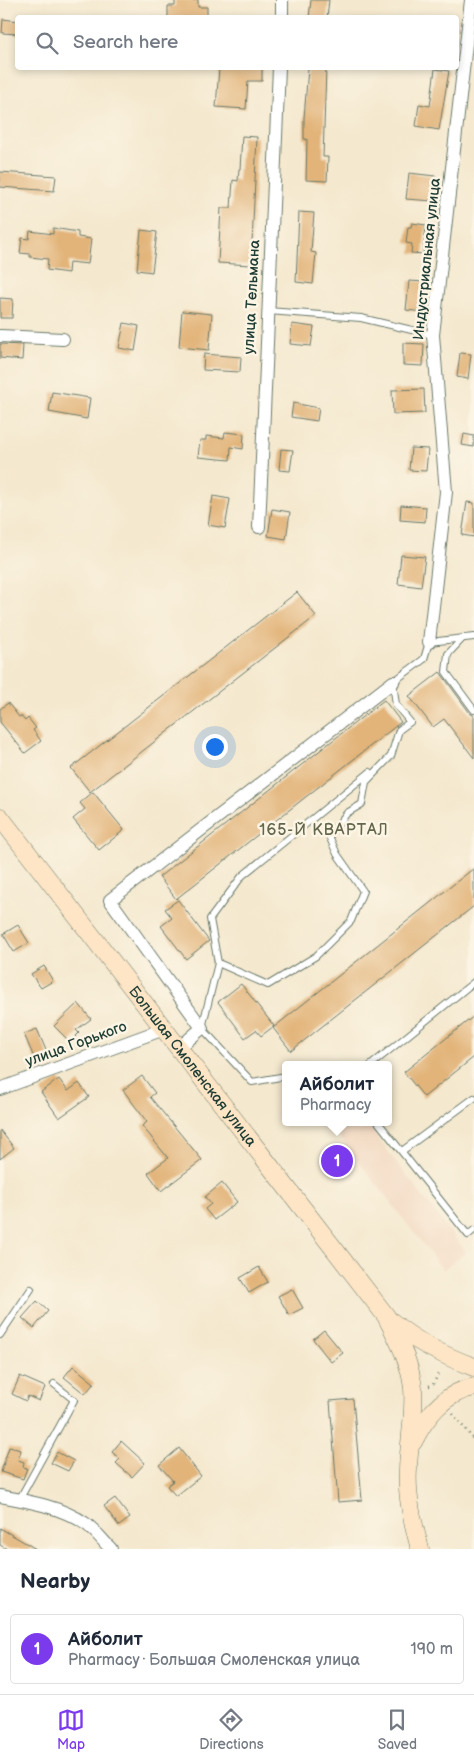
<!DOCTYPE html>
<html lang="en">
<head>
<meta charset="utf-8">
<style>
  body { margin:0; font-family:"Balsamiq Sans",sans-serif; background:#f2f2f3; color:#1f2937 }
  .you { position:absolute; left:214px; top:746px; width:18px; height:18px; margin:-12px; border:4px solid #fff; border-radius:50%; background:#1a73e8; box-shadow:0 0 0 8px #1a73e833 }
  .badge { display:grid; place-items:center; width:32px; height:32px; border-radius:50%; background:#7c3aed; color:#fff; font-size:16px; font-weight:700 }
  .pin { position:absolute; translate:-50% -50%; border:2px solid #fff; box-shadow:0 1px 5px #0006 }
  .popup { position:absolute; left:282px; top:1061px; width:110px; height:65px; box-sizing:border-box; display:grid; place-content:center; border-radius:5px; background:#fff; filter:drop-shadow(0 1px 4px #0005); font-size:16px; white-space:nowrap; color:#747a83 }
  .popup b { font-size:19px; color:#1f2937 }
  .popup::after { content:''; position:absolute; left:50%; top:100%; margin-left:-10px; border:10px solid transparent; border-top-color:#fff }
  .list { margin:0; padding:0; list-style:none }
  h2 { display:flex; justify-content:space-between; align-items:center; height:65px; margin:0; padding:0 20px; font-size:21px }
  h2 small { font-size:16px; font-weight:400; color:#747a83 }
  .list li { display:grid; grid-template-columns:32px 1fr auto; gap:15px; align-items:center; box-sizing:border-box; height:70px; margin:0 10px 10px; padding:0 10px; border:1px solid #e0e1e3; border-radius:5px }
  .list b { display:block; font-size:19px; white-space:nowrap }
  .list p { margin:0; font-size:16px; white-space:nowrap; color:#747a83 }
  .list em { font-size:16px; font-style:normal; color:#747a83 }
  .icon { flex:none; width:28px; height:28px; fill:none; stroke:currentColor; stroke-width:2; stroke-linecap:round; stroke-linejoin:round }
  .map { position:relative; flex:none; width:474px; height:1549px; overflow:hidden }
  .search { position:absolute; background:#fff; box-shadow:0 2px 8px #0003; left:15px; right:15px; top:15px; height:55px; display:flex; align-items:center; gap:12px; box-sizing:border-box; padding:0 18px; border-radius:5px; color:#747a83; font-size:19px }
  .sheet { height:145px; background:#fff }
  nav { display:flex; justify-content:space-around; align-items:center; box-sizing:border-box; height:70px; border-top:1px solid #e0e1e3; background:#fff; font-size:14px; color:#747a83 }
  nav a { display:grid; justify-items:center; gap:2px }
  nav .on { color:#7c3aed }
  .map>svg:first-child { display:block }
  .built { fill:#f1d5bd }
  .building { fill:#e2b479 }
  .lines { fill:none; stroke-linecap:round; stroke-linejoin:round }
  .lane-casing { stroke:#6a796a; stroke-width:8 }
  .street-casing { stroke:#6a796a; stroke-width:14 }
  .secondary-casing { stroke:#6a796a; stroke-width:19 }
  .path { stroke:#6a796a; stroke-width:2.5; stroke-dasharray:1 4; stroke-linecap:butt }
  .lane { stroke:#fff; stroke-width:6 }
  .street { stroke:#fff; stroke-width:12 }
  .secondary { stroke:#fde5c5; stroke-width:18 }
  .labels { text-anchor:middle; dominant-baseline:central; stroke-width:5; stroke-linejoin:round; paint-order:stroke }
  .street-label { font-size:15px; fill:#1f3d34; stroke:#fcf5e5 }
  .neighbourhood-label { font-size:16px; letter-spacing:1px; fill:#63674c; stroke:#fcf5e5 }
</style>
</head>
<body>
<div class="map">
<svg width="474" height="1549" viewBox="0 0 474 1549">
  <rect width="100%" height="100%" fill="#fcf5e5"/>
  <filter id="ink" filterUnits="userSpaceOnUse"><feTurbulence type="fractalNoise" baseFrequency=".02" numOctaves="2"/><feDisplacementMap in="SourceGraphic" scale="10" xChannelSelector="R" yChannelSelector="G"/><feConvolveMatrix kernelMatrix="1 2 1 2 8 2 1 2 1" color-interpolation-filters="sRGB"/></filter>
  <filter id="wash" filterUnits="userSpaceOnUse"><feTurbulence type="fractalNoise" baseFrequency=".0096" numOctaves="4" result="noise"/><feDisplacementMap in="SourceGraphic" scale="20" xChannelSelector="R" yChannelSelector="G"/><feGaussianBlur stdDeviation="1.12" result="paint"/><feColorMatrix in="noise" values="0 0 0 0 0 0 0 0 0 0 0 0 0 0 0 0 0 1.4 0 .05"/><feComposite in="paint" operator="in"/></filter>
  <g filter="url(#wash)">
    <rect width="100%" height="100%" fill="#f4e8ce"/>
    <!-- built -->
    <path class="built" d="M328,1122H365L466,1252L443,1270Z"/>
    <g id="blocks">
      <!-- building -->
      <g class="building">
        <path d="M175,0H198V7H207V18H168V6H175Z"/>
        <path d="M311,0H329L327,18H309Z"/>
        <path d="M3,19L18,21V34L2,33Z"/>
        <path d="M219,68H262V81H248L246,109L216,107Z"/>
        <path d="M308,68H326L323,157H328L327,181L306,180L307,139H304V118Z"/>
        <path d="M435,69L449,71L439,130L416,126L419,104L430,106Z"/>
        <path d="M242,136L257,137L251,265L218,263L221,208H231L233,180L238,181L239,169H240Z"/>
        <path d="M0,172L56,176L54,191L0,187Z"/>
        <path d="M409,173L435,176L433,201L406,199Z"/>
        <path d="M299,212L314,213L311,252L316,253L313,284L296,282Z"/>
        <path d="M412,223L426,225L423,254L411,253L412,244L406,243L408,227H411Z"/>
        <path d="M53,228L78,232V237L91,239L88,264L69,262L68,273L47,270L48,259L30,257V254L20,253L22,238L29,239L30,231L53,234Z"/>
        <path d="M141,230L157,232L152,272L137,270Z"/>
        <path d="M409,281L426,282L423,312L406,310Z"/>
        <path d="M0,298L13,299L12,318H0Z"/>
        <path d="M182,311L212,314L209,350L179,347Z"/>
        <path d="M124,323L139,326L135,351L119,348Z"/>
        <path d="M292,324L314,327L311,346L290,344Z"/>
        <path d="M403,343L424,344L423,366L403,365Z"/>
        <path d="M0,344L23,345L22,360L0,358Z"/>
        <path d="M460,353L471,354L468,379L457,377Z"/>
        <path d="M204,354L241,357L240,372L203,370Z"/>
        <path d="M424,389L425,413L393,414L392,390Z"/>
        <path d="M52,392L90,398L87,419L49,412Z"/>
        <path d="M293,403L319,408L317,421L291,417Z"/>
        <path d="M225,432L244,434L243,449L231,447L230,460L198,457L200,440H206V436L224,438Z"/>
        <path d="M464,434L474,436V447L462,445Z"/>
        <path d="M411,448L428,449L426,471L409,470Z"/>
        <path d="M281,449L293,450L290,471L279,470Z"/>
        <path d="M213,496L230,499L225,528L208,525Z"/>
        <path d="M467,502L474,503V537L462,535Z"/>
        <path d="M401,505L426,507L425,522L400,520Z"/>
        <path d="M272,509L290,512L286,539L268,536Z"/>
        <path d="M401,555L425,557L421,587L398,584Z"/>
        <path d="M297,592L316,616L90,792L71,768Z"/>
        <path d="M440,672L470,713L474,716V758L444,719L433,727L409,696Z"/>
        <path d="M384,700L401,722L176,899L159,877Z"/>
        <path d="M8,703L19,717L21,716L25,721L28,718L36,728L33,730L41,741L25,753L0,722V709Z"/>
        <path d="M93,792L124,830L99,850L73,819L85,809L80,803Z"/>
        <path d="M474,868V906L291,1051L273,1028Z"/>
        <path d="M178,900L209,941L186,959L161,926L172,918L165,909Z"/>
        <path d="M18,925L29,943L14,952L3,934Z"/>
        <path d="M44,966L53,981L41,988L31,974Z"/>
        <path d="M241,984L274,1026L261,1036L256,1030L245,1038L218,1002Z"/>
        <path d="M78,1003L91,1019L76,1030L79,1033L70,1042L54,1026Z"/>
        <path d="M474,1016V1057L424,1097L404,1072Z"/>
        <path d="M37,1029L48,1055L35,1060L24,1034Z"/>
        <path d="M142,1076L155,1093L150,1097L202,1160L161,1191L148,1173L168,1158L142,1126L147,1122L123,1090Z"/>
        <path d="M59,1079L68,1091L79,1083L89,1097L59,1118L41,1092Z"/>
        <path d="M0,1130L14,1148L0,1159Z"/>
        <path d="M222,1183L237,1202L214,1220L205,1209L211,1204L205,1197Z"/>
        <path d="M259,1267L268,1282L249,1293L240,1278Z"/>
        <path d="M292,1289L303,1308L289,1315L278,1296Z"/>
        <path d="M37,1301L48,1311L34,1328L22,1318Z"/>
        <path d="M324,1330L343,1353L331,1362L313,1339Z"/>
        <path d="M73,1366L94,1383L85,1394L64,1377Z"/>
        <path d="M20,1376L45,1387L39,1401L28,1396L26,1401L12,1394Z"/>
        <path d="M353,1399L362,1500L338,1502L330,1401Z"/>
        <path d="M121,1441L145,1463L132,1477L116,1463L120,1459L112,1452Z"/>
        <path d="M9,1447L21,1450L18,1460L24,1462L23,1467L27,1468L23,1479L1,1472Z"/>
        <path d="M179,1448L201,1476L176,1496L167,1486L173,1481L159,1465Z"/>
        <path d="M57,1452L74,1461L68,1471L51,1463Z"/>
        <path d="M115,1498L130,1518L119,1526L104,1506Z"/>
        <path d="M0,1528L36,1549H7L0,1545Z"/>
      </g>
    </g>
  </g>
  <g filter="url(#ink)">
    <use href="#blocks" fill-opacity="0" stroke="#6a796a" stroke-width="1"/>
    <g class="lines">
      <defs>
        <g id="lane">
          <path d="M268,311L361,318L433,335"/>
          <path d="M463,638L448,654L446,672L474,710"/>
          <path d="M218,963L268,985L316,956L351,921L363,891L337,854L329,836L347,813L362,804L366,782L391,756L399,730L410,722L396,705L393,682L424,659L429,642L474,637"/>
          <path d="M371,1065L474,982"/>
          <path d="M286,1076L252,1082L202,1028L218,963L210,919L242,876L370,772"/>
          <path d="M378,1122L468,1235L474,1230"/>
          <path d="M402,1151L474,1098"/>
          <path d="M0,1335L31,1289"/>
          <path d="M19,1500L74,1400L54,1384"/>
        </g>
        <g id="street">
          <path d="M282,0V18"/>
          <path d="M0,336L63,339"/>
          <path d="M259,527L279,68"/>
          <path d="M429,642L446,492L433,335L471,0"/>
          <path d="M179,1048L202,1028L110,900L393,682"/>
          <path d="M0,1089L164,1029"/>
          <path d="M0,1496C28,1501 62,1507 86,1524C95,1530 103,1541 111,1549"/>
        </g>
        <g id="secondary">
          <path id="s1" d="M0,817L386,1316C398,1339 410,1362 413,1388C415,1415 409,1442 408,1469C406,1496 413,1523 420,1549"/>
          <path d="M392,1322C417,1343 444,1356 474,1367"/>
          <path d="M413,1442C426,1416 444,1393 474,1387"/>
        </g>
      </defs>
      <!-- lane casing -->
      <use href="#lane" class="lane-casing"/>
      <!-- street casing -->
      <use href="#street" class="street-casing"/>
      <!-- secondary casing -->
      <use href="#secondary" class="secondary-casing"/>
      <!-- path -->
      <g class="path">
        <path d="M429,1386L433,1385L438,1374"/>
        <path d="M453,1414L474,1440"/>
      </g>
      <!-- lane -->
      <use href="#lane" class="lane"/>
      <!-- street -->
      <use href="#street" class="street"/>
      <!-- secondary -->
      <use href="#secondary" class="secondary"/>
    </g>
  </g>
  <g class="labels">
    <!-- street labels -->
    <g class="street-label">
      <text transform="translate(427 259) rotate(-84)">Индустриальная улица</text>
      <text transform="translate(252 297) rotate(-87)">улица Тельмана</text>
      <text transform="translate(76 1044) rotate(-20)">улица Горького</text>
      <text stroke="none"><textPath href="#s1" startOffset="315">Большая Смоленская улица</textPath></text>
    </g>
    <!-- neighbourhood labels -->
    <g class="neighbourhood-label">
      <text x="324" y="830">165-Й КВАРТАЛ</text>
    </g>
  </g>
</svg>
<div class="you"></div>
<div class="pin badge" style="left:337px;top:1161px">1</div>
<div class="popup"><b>Айболит</b>Pharmacy</div>
<div class="search"><svg class="icon" aria-label="search" viewBox="0 0 24 24"><circle cx="10" cy="10" r="6"/><path d="M15 15l6 6"/></svg>Search here</div>
</div>
<section class="sheet">
<h2>Nearby<small></small></h2>
<ul class="list">
<li><span class="badge">1</span><div><b>Айболит</b><p>Pharmacy · Большая Смоленская улица</p></div><em>190 m</em></li>
</ul>
</section>
<nav>
<a class="on"><svg class="icon" aria-label="map" viewBox="0 0 24 24"><path d="M3 6l6-2 6 2 6-2v14l-6 2-6-2-6 2zM9 4v14M15 6v14"/></svg>Map</a>
<a><svg class="icon" aria-label="directions" viewBox="0 0 24 24"><path d="M12 3l9 9-9 9-9-9zM9 14v-3h6M13 9l2 2-2 2"/></svg>Directions</a>
<a><svg class="icon" aria-label="saved" viewBox="0 0 24 24"><path d="M7 4h10v16l-5-4-5 4z"/></svg>Saved</a>
</nav>
</body>
</html>
